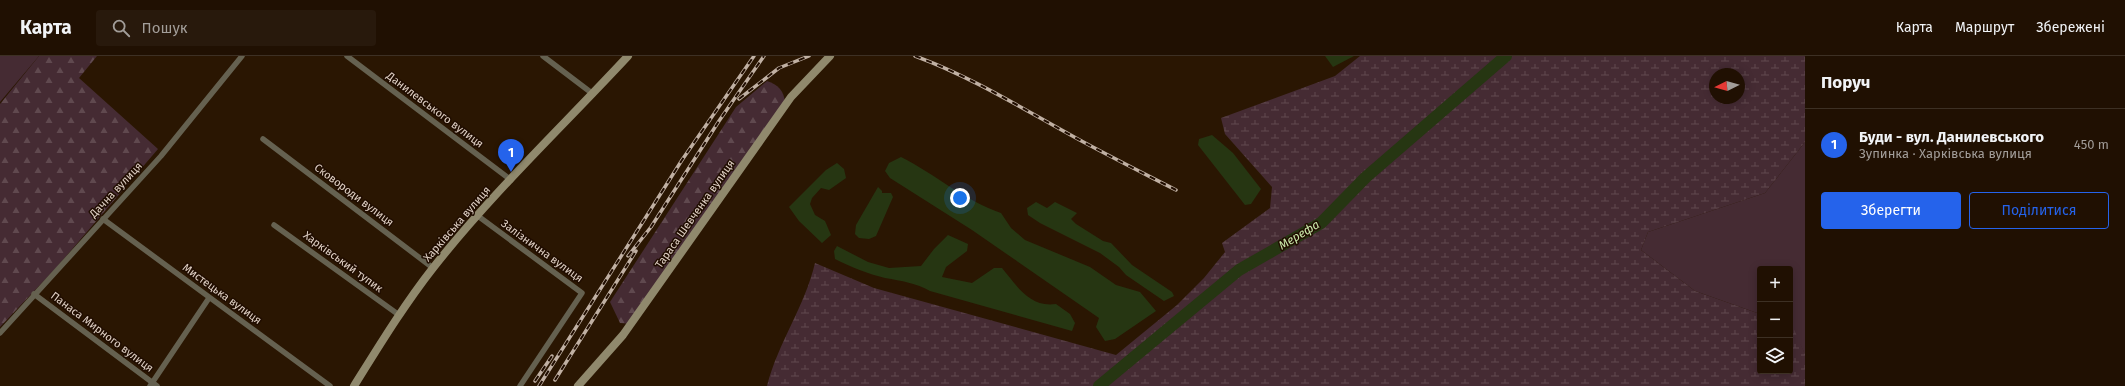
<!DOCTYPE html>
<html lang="uk">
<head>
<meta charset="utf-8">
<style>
  body { margin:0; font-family:"Fira Sans",sans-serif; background:#28190c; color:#f1f3f6 }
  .controls { position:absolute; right:12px; bottom:12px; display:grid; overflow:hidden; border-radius:4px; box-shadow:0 2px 10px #0003 }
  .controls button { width:36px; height:36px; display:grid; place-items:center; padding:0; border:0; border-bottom:1px solid #3d3024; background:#201002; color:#f1f3f6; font:20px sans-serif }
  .compass { position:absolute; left:1709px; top:12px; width:36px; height:36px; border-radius:50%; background:#201002; box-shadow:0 2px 10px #0003; rotate:265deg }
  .you { position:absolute; left:960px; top:142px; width:14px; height:14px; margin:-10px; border:3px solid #fff; border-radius:50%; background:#1a73e8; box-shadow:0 0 0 6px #1a73e833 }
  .badge { display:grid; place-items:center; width:26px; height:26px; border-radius:50%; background:#2563eb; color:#fff; font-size:13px; font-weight:700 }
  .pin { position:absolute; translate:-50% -33px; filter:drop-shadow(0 1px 2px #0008) }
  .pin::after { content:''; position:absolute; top:21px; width:14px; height:12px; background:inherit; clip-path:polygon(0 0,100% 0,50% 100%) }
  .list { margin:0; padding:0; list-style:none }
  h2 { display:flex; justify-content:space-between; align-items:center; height:52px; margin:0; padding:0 16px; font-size:17px }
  h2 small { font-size:13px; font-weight:400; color:#a29d99 }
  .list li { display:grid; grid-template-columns:26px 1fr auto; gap:12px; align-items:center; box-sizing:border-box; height:72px; padding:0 16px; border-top:1px solid #3d3024 }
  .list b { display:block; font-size:15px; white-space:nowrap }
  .list p { margin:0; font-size:13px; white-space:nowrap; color:#a29d99 }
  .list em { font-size:13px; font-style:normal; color:#a29d99 }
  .actions { display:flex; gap:8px; padding:12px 16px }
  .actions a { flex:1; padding:9px 0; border:1px solid #2563eb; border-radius:4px; text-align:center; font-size:14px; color:#2563eb }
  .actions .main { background:#2563eb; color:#fff }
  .icon { flex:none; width:22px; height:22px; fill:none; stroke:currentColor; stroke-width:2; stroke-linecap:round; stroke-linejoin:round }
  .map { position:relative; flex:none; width:1805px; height:330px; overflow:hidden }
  header { display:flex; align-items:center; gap:24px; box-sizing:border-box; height:56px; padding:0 20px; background:#201002; border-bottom:1px solid #3d3024 }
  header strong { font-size:19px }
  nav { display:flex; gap:22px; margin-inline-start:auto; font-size:14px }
  .search { width:280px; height:36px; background:#28190c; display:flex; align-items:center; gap:10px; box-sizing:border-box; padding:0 14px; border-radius:4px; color:#a29d99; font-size:15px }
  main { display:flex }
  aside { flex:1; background:#201002 }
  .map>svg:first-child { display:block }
  .grass { fill:#452b33 }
  .forest { fill:url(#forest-firs) }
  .wetland { fill:url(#wetland-marsh); fill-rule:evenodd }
  .water { fill:#263612 }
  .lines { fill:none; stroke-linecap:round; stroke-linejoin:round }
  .river { stroke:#263612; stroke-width:12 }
  .street { stroke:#656150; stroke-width:5.5 }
  .secondary { stroke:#90896d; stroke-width:8 }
  .rail-casing { stroke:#c0b0a3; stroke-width:3.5 }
  .rail { stroke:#200d00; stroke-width:2; stroke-dasharray:6; stroke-linecap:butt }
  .labels { text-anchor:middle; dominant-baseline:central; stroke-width:3; stroke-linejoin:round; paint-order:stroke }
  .street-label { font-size:11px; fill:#e0d1c5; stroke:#200d00 }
  .water-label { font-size:12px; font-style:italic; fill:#ccebab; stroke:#200d00 }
</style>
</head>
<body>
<header>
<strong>Карта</strong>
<div class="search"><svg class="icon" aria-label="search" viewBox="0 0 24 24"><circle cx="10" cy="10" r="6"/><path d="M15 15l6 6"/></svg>Пошук</div>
<nav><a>Карта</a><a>Маршрут</a><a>Збережені</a></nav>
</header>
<main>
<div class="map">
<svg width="1805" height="330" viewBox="0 0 1805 330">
  <defs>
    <pattern id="forest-firs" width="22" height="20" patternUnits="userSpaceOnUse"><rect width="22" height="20" fill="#452b33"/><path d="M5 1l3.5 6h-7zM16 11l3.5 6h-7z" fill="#60494f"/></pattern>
    <pattern id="wetland-marsh" width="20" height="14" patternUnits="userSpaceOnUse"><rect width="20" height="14" fill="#452b33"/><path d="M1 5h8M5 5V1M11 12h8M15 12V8" fill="none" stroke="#60494f"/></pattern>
  </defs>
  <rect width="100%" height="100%" fill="#2a1602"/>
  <!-- grass -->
  <g class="grass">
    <path d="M0,0H39L0,46Z"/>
    <path d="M1805,86V298L1790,269V213H1760V258L1695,235L1641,194L1648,176L1765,137Z"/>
  </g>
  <!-- forest -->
  <g class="forest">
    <path d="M39,0H97L79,22L158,93L56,212L0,271V48Z"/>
    <path d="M767,25C778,29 784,34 785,47L630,268L620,267L610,246L736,51Z"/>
  </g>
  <!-- wetland -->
  <path class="wetland" d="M1360,0H1805V86L1765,137L1648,176L1641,194L1695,235L1760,258V315H1790V269H1792L1805,298V330H767C778,287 805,250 815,207L874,232L1116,299L1177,249L1204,222L1225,196L1222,187L1270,152L1272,131L1225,78L1221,62L1335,20ZM1715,18H1739V42H1715Z"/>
  <!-- water -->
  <g class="water">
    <path d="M1325,0H1354L1333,11Z"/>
    <path d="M1212,79L1233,97L1261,133L1251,148L1245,149L1198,89L1199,83Z"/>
    <path d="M901,101C935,118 965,145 1001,157L1011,172L1025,184L1090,211L1116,229L1140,236L1156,255L1115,283L1105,285L1096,271L1099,262L972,174L890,122L885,115L889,107Z"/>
    <path d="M837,107L844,113L846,122L829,134L821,132L812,142L810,148L815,159L825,165L831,179L822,187L799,165L789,151L826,114Z"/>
    <path d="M878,131L882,135V137H891L893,141L876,180L869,183L859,182L855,178L856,169Z"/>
    <path d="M1036,146L1047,152L1055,146L1077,157L1071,163L1076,168L1103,185L1111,187L1132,209L1172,236L1174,240L1164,245L1126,219L1119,211L1100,197L1040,167L1028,159L1027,152Z"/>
    <path d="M948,179L968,188L967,195L946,211L942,221L972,227L994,212H1002C1017,230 1030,252 1056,248L1070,258L1075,267L1072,275L930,235C916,227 902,225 885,222C868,218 851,211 835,203L834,195L837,190L868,206L889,212L921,210L934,193Z"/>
  </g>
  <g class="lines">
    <!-- river -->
    <path class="river" d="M1099,330L1239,214L1321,167L1366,121L1506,0"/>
    <!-- street -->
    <g class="street">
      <path d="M347,0L511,124"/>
      <path d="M543,0L593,38"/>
      <path d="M263,83L433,212"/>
      <path d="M478,160L582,237L520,330"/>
      <path d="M103,163L330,330"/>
      <path d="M274,169L399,259"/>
      <path d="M34,238L157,330"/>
      <path d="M0,277L161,100L242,0"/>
      <path d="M150,330L209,242"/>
    </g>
    <!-- secondary -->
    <g class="secondary">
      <path d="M354,330C379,290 404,249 433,212C492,137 563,70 628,0"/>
      <path d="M578,330L623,279L791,41L830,0"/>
    </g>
    <defs>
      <g id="rail">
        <path d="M915,0C972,21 1023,53 1076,82C1109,100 1143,117 1176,134"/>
        <path d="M739,43L779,12L809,0"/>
        <path d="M628,200L651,171L719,65L764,0"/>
        <path d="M555,324L636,195"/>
        <path d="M535,325L552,300"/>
        <path d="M539,330L682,104L754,0"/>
      </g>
    </defs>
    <!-- rail casing -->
    <use href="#rail" class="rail-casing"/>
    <!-- rail -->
    <use href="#rail" class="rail"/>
  </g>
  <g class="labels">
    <!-- street labels -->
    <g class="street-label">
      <text transform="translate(435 54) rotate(37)">Данилевського вулиця</text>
      <text transform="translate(116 134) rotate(-47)">Дачна вулиця</text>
      <text transform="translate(354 139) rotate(37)">Сковороди вулиця</text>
      <text transform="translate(695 158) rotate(-55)">Тараса Шевченка вулиця</text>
      <text transform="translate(457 168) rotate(-49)">Харківська вулиця</text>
      <text transform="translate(542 195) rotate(36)">Залізнична вулиця</text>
      <text transform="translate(343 206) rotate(36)">Харківський тупик</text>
      <text transform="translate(222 238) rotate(36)">Мистецька вулиця</text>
      <text transform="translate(102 276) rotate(37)">Панаса Мирного вулиця</text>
    </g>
    <!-- water labels -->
    <g class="water-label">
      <text transform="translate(1299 179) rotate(-31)">Мерефа</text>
    </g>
  </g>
</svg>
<div class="controls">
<button>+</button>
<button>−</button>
<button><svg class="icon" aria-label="layers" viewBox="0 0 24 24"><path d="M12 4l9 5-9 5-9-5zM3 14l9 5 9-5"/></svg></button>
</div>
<svg class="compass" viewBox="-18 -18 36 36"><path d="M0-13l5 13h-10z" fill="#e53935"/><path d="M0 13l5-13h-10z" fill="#a29d99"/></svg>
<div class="you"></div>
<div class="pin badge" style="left:511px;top:116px">1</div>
</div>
<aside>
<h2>Поруч<small></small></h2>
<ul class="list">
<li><span class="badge">1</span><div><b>Буди - вул. Данилевського</b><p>Зупинка · Харківська вулиця</p></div><em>450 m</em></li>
</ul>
<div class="actions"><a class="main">Зберегти</a><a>Поділитися</a></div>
</aside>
</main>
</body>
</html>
